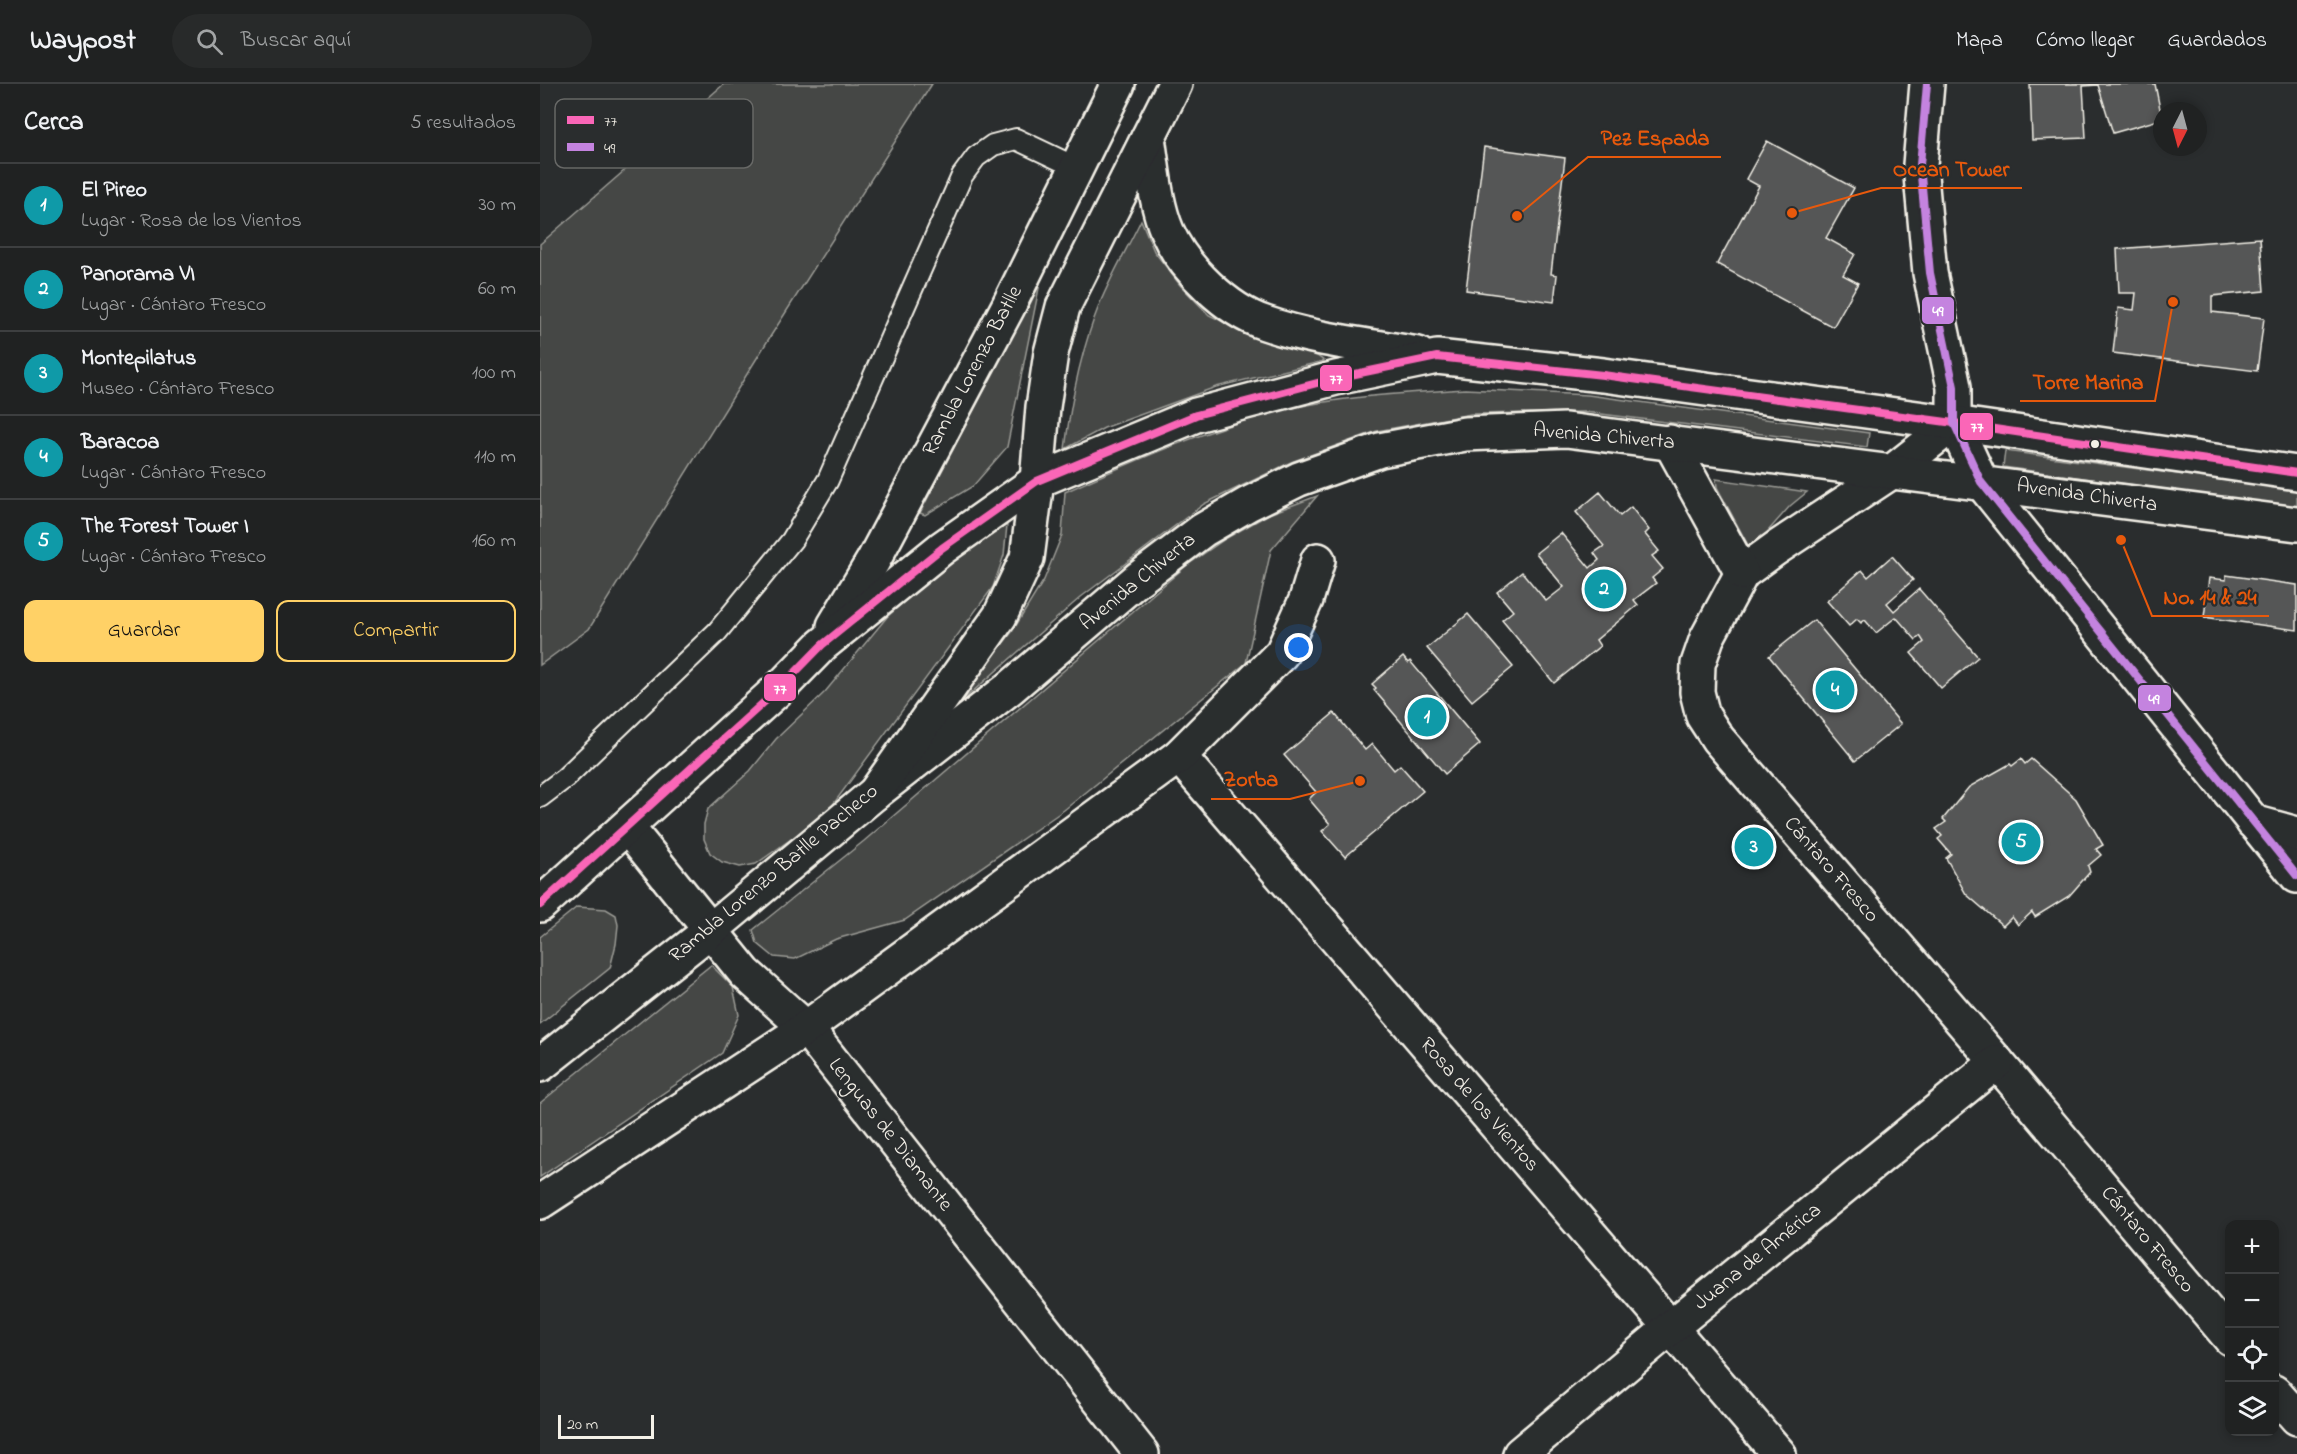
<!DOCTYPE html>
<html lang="es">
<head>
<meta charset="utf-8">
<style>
  body { margin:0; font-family:"Indie Flower",sans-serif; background:#282a2a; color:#f1f3f6 }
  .controls { position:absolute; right:18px; bottom:18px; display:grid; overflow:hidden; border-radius:12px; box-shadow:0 3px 9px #0003 }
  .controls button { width:54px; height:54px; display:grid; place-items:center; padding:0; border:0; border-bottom:2px solid #3d3f40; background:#202222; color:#f1f3f6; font:30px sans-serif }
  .compass { position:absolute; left:1613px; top:18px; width:54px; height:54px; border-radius:50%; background:#202222; box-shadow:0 3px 9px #0003; rotate:186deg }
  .scale { position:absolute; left:18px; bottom:15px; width:96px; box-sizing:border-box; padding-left:6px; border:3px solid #f4f1e8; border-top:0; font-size:16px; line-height:21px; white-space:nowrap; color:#f4f1e8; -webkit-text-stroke:4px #2a2d2e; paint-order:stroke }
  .you { position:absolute; left:759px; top:564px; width:21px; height:21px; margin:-15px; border:4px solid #fff; border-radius:50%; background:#1a73e8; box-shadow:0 0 0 9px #1a73e833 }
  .badge { display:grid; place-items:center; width:39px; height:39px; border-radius:50%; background:#ffd166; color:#fff; font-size:20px; font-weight:700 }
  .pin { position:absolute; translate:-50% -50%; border:3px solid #fff; box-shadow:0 2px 6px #0006 }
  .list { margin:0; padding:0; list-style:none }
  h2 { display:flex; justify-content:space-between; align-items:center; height:78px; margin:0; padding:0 24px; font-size:26px }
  h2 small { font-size:20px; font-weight:400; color:#a2a4a5 }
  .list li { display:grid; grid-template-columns:39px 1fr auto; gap:18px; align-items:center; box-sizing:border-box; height:84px; padding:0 24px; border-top:2px solid #3d3f40 }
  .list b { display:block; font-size:22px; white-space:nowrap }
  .list p { margin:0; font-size:20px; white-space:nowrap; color:#a2a4a5 }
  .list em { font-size:20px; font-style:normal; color:#a2a4a5 }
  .actions { display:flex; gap:12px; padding:18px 24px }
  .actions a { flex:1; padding:14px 0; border:2px solid #ffd166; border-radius:12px; text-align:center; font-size:21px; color:#ffd166 }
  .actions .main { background:#ffd166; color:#111 }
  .icon { flex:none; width:33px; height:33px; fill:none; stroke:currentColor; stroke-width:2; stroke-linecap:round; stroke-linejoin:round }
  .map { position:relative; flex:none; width:1757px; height:1370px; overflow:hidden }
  header { display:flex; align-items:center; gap:36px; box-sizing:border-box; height:84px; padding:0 30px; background:#202222; border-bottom:2px solid #3d3f40 }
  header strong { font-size:28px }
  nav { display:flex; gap:33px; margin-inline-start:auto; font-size:21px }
  .search { width:420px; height:54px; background:#282a2a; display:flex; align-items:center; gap:15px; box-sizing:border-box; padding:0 21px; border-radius:33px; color:#a2a4a5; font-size:22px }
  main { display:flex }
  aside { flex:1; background:#202222 }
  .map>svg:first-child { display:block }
  .green { fill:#444645; stroke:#9c9c96; stroke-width:1.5 }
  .building { fill:#555756; stroke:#f4f1e8; stroke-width:1.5 }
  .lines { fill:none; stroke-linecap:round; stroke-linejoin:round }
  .lane-casing { stroke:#f4f1e8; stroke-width:24 }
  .street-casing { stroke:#f4f1e8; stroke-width:38 }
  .secondary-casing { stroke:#f4f1e8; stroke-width:38 }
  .lane { stroke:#2a2d2e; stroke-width:20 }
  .street { stroke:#2a2d2e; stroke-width:33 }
  .secondary { stroke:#2a2d2e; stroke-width:33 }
  .bus-1-casing { stroke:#2a2d2e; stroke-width:12 }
  .bus-2-casing { stroke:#2a2d2e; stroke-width:12 }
  .bus-1 { stroke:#fa66b7; stroke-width:8 }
  .bus-2 { stroke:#c483df; stroke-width:8 }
  .bus-dot { fill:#f4f1e8; stroke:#2a2d2e; stroke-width:2 }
  .labels { text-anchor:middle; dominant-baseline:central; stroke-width:4.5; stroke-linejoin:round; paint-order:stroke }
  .street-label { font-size:21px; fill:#f4f1e8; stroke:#2a2d2e }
  .key { fill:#2a2d2e; stroke:#676866; stroke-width:1.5 }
  .key-label { font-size:16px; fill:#f4f1e8 }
  .leader { fill:none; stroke:#e8590c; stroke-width:2 }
  .callout-dot { fill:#e8590c; stroke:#2a2d2e; stroke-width:2 }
  .callout-label { font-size:22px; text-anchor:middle; font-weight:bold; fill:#e8590c; stroke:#2a2d2e; stroke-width:4.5; stroke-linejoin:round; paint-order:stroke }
  .line-badge { stroke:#2a2d2e; stroke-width:2 }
  .badge-label { font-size:16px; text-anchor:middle; font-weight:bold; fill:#fff }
</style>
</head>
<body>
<header>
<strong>Waypost</strong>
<div class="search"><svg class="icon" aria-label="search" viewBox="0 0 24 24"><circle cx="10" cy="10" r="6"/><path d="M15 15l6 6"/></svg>Buscar aquí</div>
<nav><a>Mapa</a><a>Cómo llegar</a><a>Guardados</a></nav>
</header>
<main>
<aside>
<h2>Cerca<small>5 resultados</small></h2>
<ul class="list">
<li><span class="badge" style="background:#0f9aa8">1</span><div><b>El Pireo</b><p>Lugar · Rosa de los Vientos</p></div><em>30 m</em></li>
<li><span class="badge" style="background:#0f9aa8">2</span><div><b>Panorama VI</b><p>Lugar · Cántaro Fresco</p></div><em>60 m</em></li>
<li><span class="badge" style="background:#0f9aa8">3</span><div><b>Montepilatus</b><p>Museo · Cántaro Fresco</p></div><em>100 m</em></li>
<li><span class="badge" style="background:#0f9aa8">4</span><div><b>Baracoa</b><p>Lugar · Cántaro Fresco</p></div><em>110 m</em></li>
<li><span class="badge" style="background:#0f9aa8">5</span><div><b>The Forest Tower I</b><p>Lugar · Cántaro Fresco</p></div><em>160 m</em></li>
</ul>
<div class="actions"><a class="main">Guardar</a><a>Compartir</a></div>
</aside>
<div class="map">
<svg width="1757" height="1370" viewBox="0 0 1757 1370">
  <rect width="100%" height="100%" fill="#2a2d2e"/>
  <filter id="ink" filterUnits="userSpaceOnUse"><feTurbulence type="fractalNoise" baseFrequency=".0167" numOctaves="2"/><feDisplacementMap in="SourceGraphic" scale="12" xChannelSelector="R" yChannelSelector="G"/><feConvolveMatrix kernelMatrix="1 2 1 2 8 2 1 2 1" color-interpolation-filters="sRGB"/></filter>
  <g filter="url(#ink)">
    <!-- green -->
    <g class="green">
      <path d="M184,0H392L230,253L49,545L0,581V160Z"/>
      <path d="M601,136L614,167L640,201L669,231L720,256L777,272L784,277L676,303L564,344L525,365C531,315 541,266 560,219C572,190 588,163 601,136Z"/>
      <path d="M500,199L467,363L433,402L385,431L380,429Z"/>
      <path d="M925,305L1048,311L1329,349L1327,363L1045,328L931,330L837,347L751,378L664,420L541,513L424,615L422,612L472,548L504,496L522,451L525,408C594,377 669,344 743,326C802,312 865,309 925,305Z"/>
      <path d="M1465,367L1757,406V423L1463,383Z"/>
      <path d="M1176,395L1267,408L1250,422L1214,463L1208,461L1177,403Z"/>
      <path d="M777,412L731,466L706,579L524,726L365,836L296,855L255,875L234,873L217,859L213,846L324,757L646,482L685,455L729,430Z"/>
      <path d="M467,441L464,471L453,503L286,730L216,780L200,783L182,778L170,769L164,755V740L168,725L210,687L236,655L285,608L347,533L396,489Z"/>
      <path d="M37,823L66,825L76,831L78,841L76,860L70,884L0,940V853Z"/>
      <path d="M171,881L193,903L199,931L182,969L0,1093V1019Z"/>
    </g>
    <!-- building -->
    <g class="building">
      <path d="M1490,0H1615L1622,35L1573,49L1558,1L1543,2L1546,54L1492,56Z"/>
      <path d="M1227,57L1314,104L1286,154L1315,170L1303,191L1318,199L1293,243L1177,180L1219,102L1206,95Z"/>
      <path d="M944,63L1025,74L1011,190L1017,191L1014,218L926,206Z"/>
      <path d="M1720,154L1724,207L1672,212V228L1724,234L1717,287L1573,269L1578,224L1594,226L1596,209H1579L1577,165Z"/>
      <path d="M1060,408L1080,432L1091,423L1109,446L1105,450L1119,467L1112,472L1123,485L1112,494L1116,499L1094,516L1098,521L1056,556L1060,562L1014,599L962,536L973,527L957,508L982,488L1006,517L1024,503L996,469L1021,449L1050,484L1059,476L1054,469L1064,462L1036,428Z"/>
      <path d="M1352,472L1373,496L1347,519L1354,527L1379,505L1438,573L1401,604L1371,569L1384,558L1380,552L1376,556L1356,533L1336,549L1325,536L1321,539L1317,535L1309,542L1287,517L1322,486L1328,493Z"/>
      <path d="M1686,491L1757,501V546L1664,533L1669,494L1686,496Z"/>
      <path d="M928,530L973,583L932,617L887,564Z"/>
      <path d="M1274,536L1361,640L1315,677L1229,572Z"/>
      <path d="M863,573L868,579L870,577L940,660L905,690L834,606L836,604L832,600Z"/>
      <path d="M794,629L825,666L832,660L854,686L860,681L883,707L805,773L782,747L790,740L769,715L776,708L744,671Z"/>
      <path d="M1481,675L1485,680L1491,675L1536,715L1563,761L1556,765L1561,771L1548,782L1550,788L1529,812L1495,833L1492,828L1478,841L1472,833L1463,842L1426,810L1406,774L1411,770L1398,755L1402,752L1396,745L1406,738L1403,735L1429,703L1470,680L1472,682Z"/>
    </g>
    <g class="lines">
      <defs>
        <path id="lane" d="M0,713L25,694L177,548L252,456L288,396L422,92L436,73L453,61L476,55L537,84"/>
        <g id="street">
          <path d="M1387,0L1380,81L1390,189L1414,303V339L1441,398L1757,792"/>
          <path d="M1414,339L1353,387L1235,465L1202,489L1167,554L1158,580L1157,608L1163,632L1178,655L1457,978L1690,1254"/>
          <path d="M1130,358L1202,489"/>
          <path d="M639,672L1239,1370"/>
          <path d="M1713,738L1757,750"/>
          <path d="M87,743L205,889L266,944L602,1370"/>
          <path d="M0,1118L266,944L639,672L742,569L766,516L778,476"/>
          <path d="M1734,1308L1757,1334"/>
          <path d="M980,1370L1130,1244L1457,978"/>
        </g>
        <g id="secondary">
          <path d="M608,54C613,85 615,118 627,147C643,184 688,227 725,239C774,256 827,261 878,270"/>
          <path d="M294,542L333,477L468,223L578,0"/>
          <path d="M335,709L470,604L598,495L663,446L708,420L759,395L840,366L925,350L1026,346L1757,440"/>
          <path d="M0,821L243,601L282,561L402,464L497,397L656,331L796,294L897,273L1063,291L1414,339L1757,389"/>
          <path d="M0,981L172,845L335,709L460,532L487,474L497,397L503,323L511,269L523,223L635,0"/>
        </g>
      </defs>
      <!-- lane casing -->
      <use href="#lane" class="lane-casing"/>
      <!-- street casing -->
      <use href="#street" class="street-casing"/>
      <!-- secondary casing -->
      <use href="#secondary" class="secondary-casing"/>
      <!-- lane -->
      <use href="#lane" class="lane"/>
      <!-- street -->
      <use href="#street" class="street"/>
      <!-- secondary -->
      <use href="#secondary" class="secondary"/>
      <defs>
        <path id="bus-1" d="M0,821L243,601L282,561L402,464L497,397L656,331L796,294L897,273L1063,291L1414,339L1757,389"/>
        <path id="bus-2" d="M1387,0L1380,81L1390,189L1414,303V339L1441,398L1757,792"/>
      </defs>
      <!-- bus-1 casing -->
      <use href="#bus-1" class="bus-1-casing"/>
      <!-- bus-2 casing -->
      <use href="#bus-2" class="bus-2-casing"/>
      <!-- bus-1 -->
      <use href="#bus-1" class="bus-1"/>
      <!-- bus-2 -->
      <use href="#bus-2" class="bus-2"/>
    </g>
  </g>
  <!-- markers -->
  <circle class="bus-dot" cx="1555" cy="360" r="5"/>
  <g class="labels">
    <!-- street labels -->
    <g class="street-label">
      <text transform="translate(433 287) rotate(-62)">Rambla Lorenzo Batlle</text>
      <text transform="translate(1064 353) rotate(5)">Avenida Chiverta</text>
      <text transform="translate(1547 412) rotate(8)">Avenida Chiverta</text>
      <text transform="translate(598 498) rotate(-39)">Avenida Chiverta</text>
      <text transform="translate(1291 786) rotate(49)">Cántaro Fresco</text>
      <text transform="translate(234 790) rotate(-40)">Rambla Lorenzo Batlle Pacheco</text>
      <text transform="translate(939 1021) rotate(49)">Rosa de los Vientos</text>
      <text transform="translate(350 1051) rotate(52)">Lenguas de Diamante</text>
      <text transform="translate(1607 1156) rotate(50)">Cántaro Fresco</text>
      <text transform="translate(1218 1173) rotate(-39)">Juana de América</text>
    </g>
  </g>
  <!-- legend -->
  <rect x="15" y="15" width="198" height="69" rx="9" class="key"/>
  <rect x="27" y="32" width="27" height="8" fill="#fa66b7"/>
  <rect x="27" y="59" width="27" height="8" fill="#c483df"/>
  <g class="key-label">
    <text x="64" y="42">77</text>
    <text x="64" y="69">49</text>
  </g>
  <!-- callouts -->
  <path class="leader" d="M977 132L1048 73H1181M1252 129L1341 104H1482M1633 218L1615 317H1480M1581 456L1612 532H1729M820 697L750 715H671"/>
  <g class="callout-dot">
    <circle cx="977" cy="132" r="6"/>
    <circle cx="1252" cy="129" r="6"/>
    <circle cx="1633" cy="218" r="6"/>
    <circle cx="1581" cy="456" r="6"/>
    <circle cx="820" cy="697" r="6"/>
  </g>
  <g class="callout-label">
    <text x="1115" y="61">Pez Espada</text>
    <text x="1411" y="92">Ocean Tower</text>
    <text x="1548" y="305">Torre Marina</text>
    <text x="1670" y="520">No. 14 &amp; 24</text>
    <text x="711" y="702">Zorba</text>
  </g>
  <g class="line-badge">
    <rect x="1381" y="212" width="34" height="29" rx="6" fill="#c483df"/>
    <rect x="779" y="280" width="34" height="28" rx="6" fill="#fa66b7"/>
    <rect x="1419" y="328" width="35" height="29" rx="6" fill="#fa66b7"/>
    <rect x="223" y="589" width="34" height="29" rx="6" fill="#fa66b7"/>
    <rect x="1597" y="600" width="35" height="28" rx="6" fill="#c483df"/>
  </g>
  <g class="badge-label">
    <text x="1398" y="232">49</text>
    <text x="796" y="300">77</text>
    <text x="1437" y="348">77</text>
    <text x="240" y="610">77</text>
    <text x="1614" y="620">49</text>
  </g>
</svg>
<div class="controls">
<button>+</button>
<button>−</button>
<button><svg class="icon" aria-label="locate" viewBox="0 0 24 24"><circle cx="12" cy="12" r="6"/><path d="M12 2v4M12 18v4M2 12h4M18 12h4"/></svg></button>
<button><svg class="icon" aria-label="layers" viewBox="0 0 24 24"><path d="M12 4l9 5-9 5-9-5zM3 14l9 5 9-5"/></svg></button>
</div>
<svg class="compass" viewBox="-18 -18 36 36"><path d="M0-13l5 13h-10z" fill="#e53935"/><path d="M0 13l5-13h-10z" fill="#a2a4a5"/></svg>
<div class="scale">20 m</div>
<div class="you"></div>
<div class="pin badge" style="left:887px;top:633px;background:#0f9aa8">1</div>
<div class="pin badge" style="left:1064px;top:505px;background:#0f9aa8">2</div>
<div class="pin badge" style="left:1214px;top:763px;background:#0f9aa8">3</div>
<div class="pin badge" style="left:1295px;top:606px;background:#0f9aa8">4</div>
<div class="pin badge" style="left:1481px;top:758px;background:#0f9aa8">5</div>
</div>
</main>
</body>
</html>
